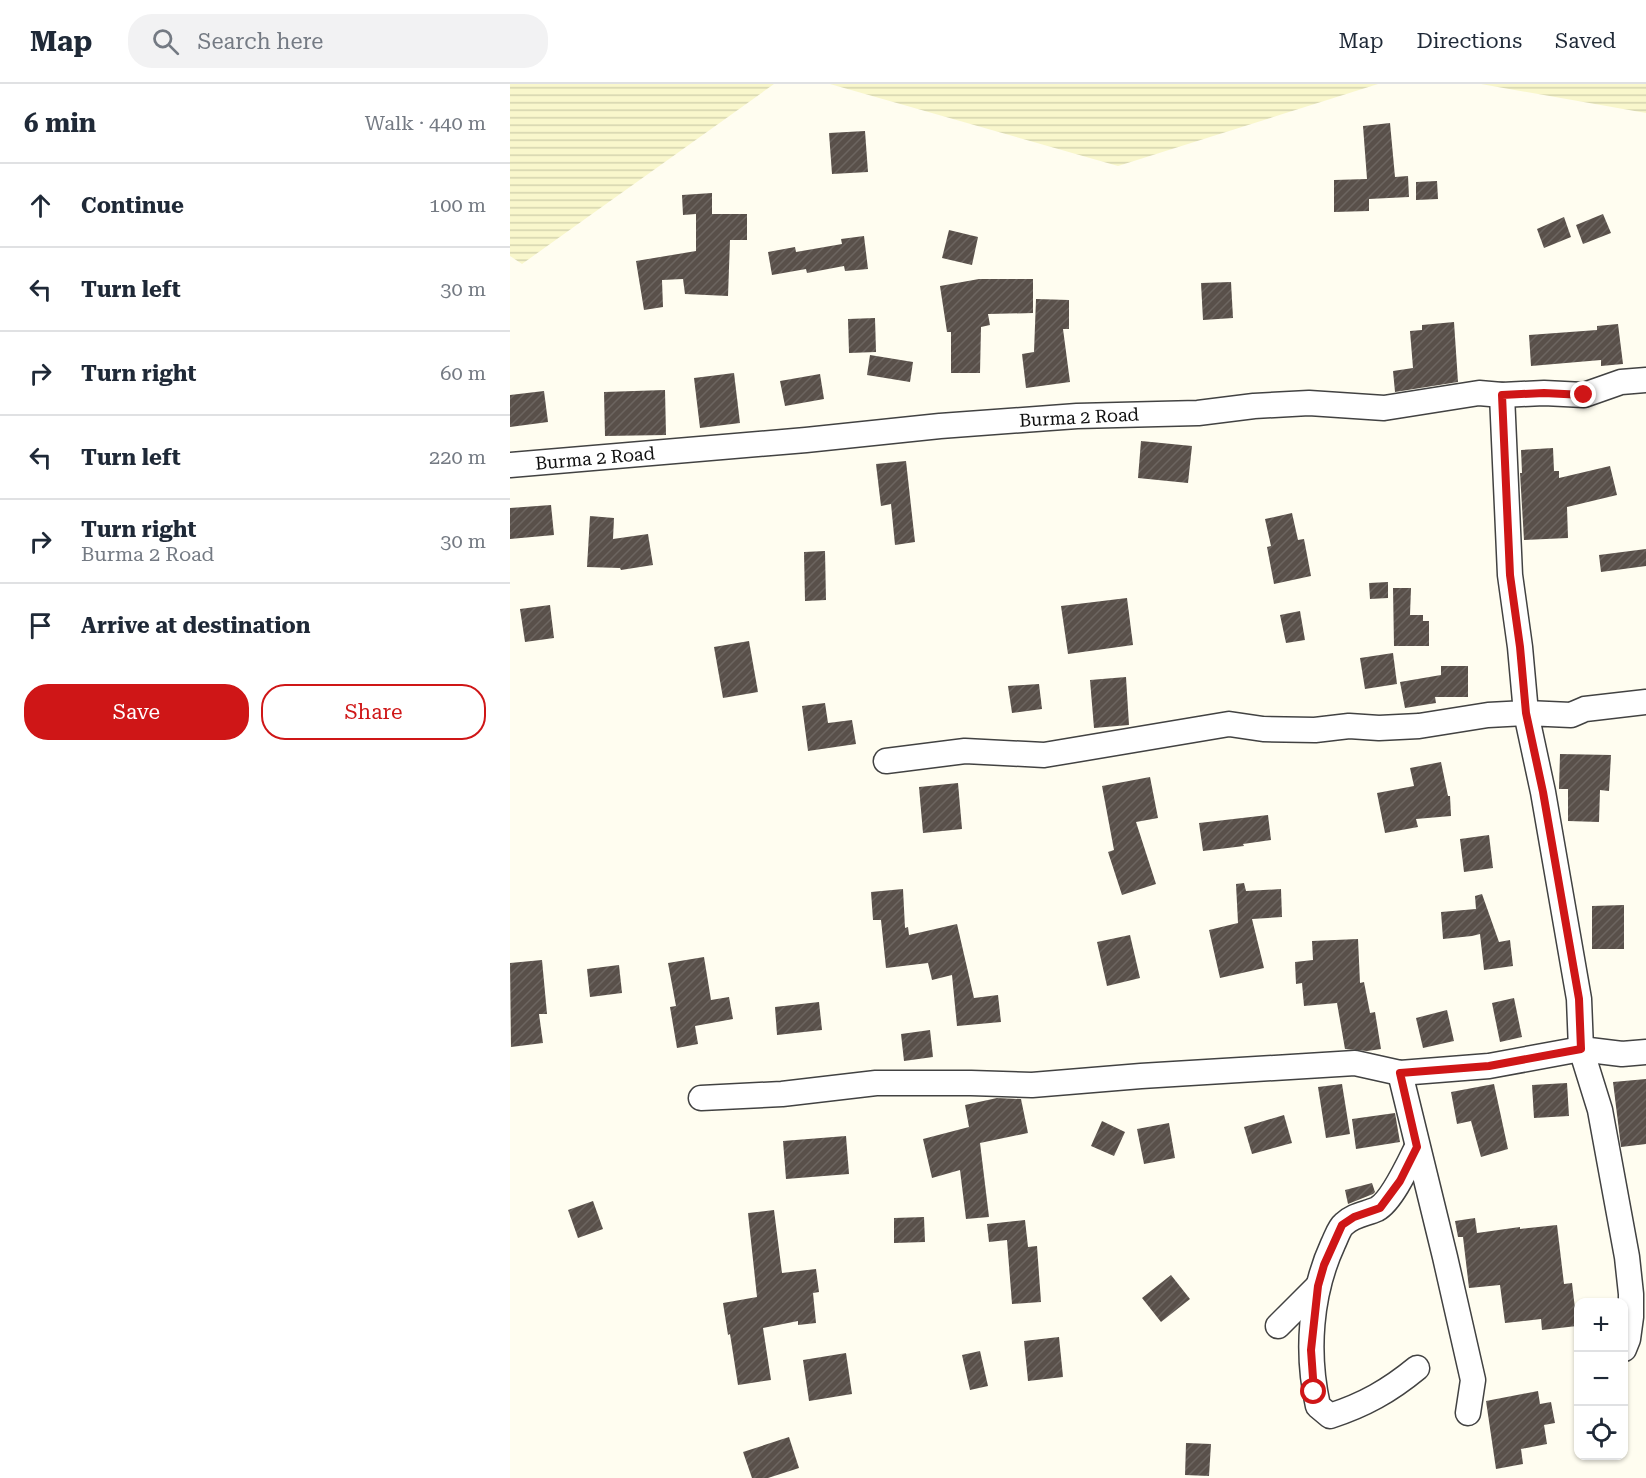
<!DOCTYPE html>
<html lang="en">
<head>
<meta charset="utf-8">
<style>
  body { margin:0; font-family:"Roboto Serif",serif; background:#f2f2f3; color:#1f2937 }
  .controls { position:absolute; right:18px; bottom:18px; display:grid; overflow:hidden; border-radius:12px; box-shadow:0 2px 4px #0004 }
  .controls button { width:54px; height:54px; display:grid; place-items:center; padding:0; border:0; border-bottom:2px solid #e0e1e3; background:#fff; color:#1f2937; font:30px sans-serif }
  .stop { position:absolute; width:18px; height:18px; margin:-14px; border:4px solid #cf1617; border-radius:50%; background:#fff }
  .stop.end { background:#cf1617; border-color:#fff; box-shadow:0 2px 6px #0008 }
  .list { margin:0; padding:0; list-style:none }
  h2 { display:flex; justify-content:space-between; align-items:center; height:78px; margin:0; padding:0 24px; font-size:26px }
  h2 small { font-size:20px; font-weight:400; color:#747a83 }
  .list li { display:grid; grid-template-columns:39px 1fr auto; gap:18px; align-items:center; box-sizing:border-box; height:84px; padding:0 24px; border-top:2px solid #e0e1e3 }
  .list b { display:block; font-size:22px; white-space:nowrap }
  .list p { margin:0; font-size:20px; white-space:nowrap; color:#747a83 }
  .list em { font-size:20px; font-style:normal; color:#747a83 }
  .actions { display:flex; gap:12px; padding:18px 24px }
  .actions a { flex:1; padding:14px 0; border:2px solid #cf1617; border-radius:24px; text-align:center; font-size:21px; color:#cf1617 }
  .actions .main { background:#cf1617; color:#fff }
  .icon { flex:none; width:33px; height:33px; fill:none; stroke:currentColor; stroke-width:2; stroke-linecap:round; stroke-linejoin:round }
  .map { position:relative; flex:none; width:1136px; height:1394px; overflow:hidden }
  header { display:flex; align-items:center; gap:36px; box-sizing:border-box; height:84px; padding:0 30px; background:#fff; border-bottom:2px solid #e0e1e3 }
  header strong { font-size:28px }
  nav { display:flex; gap:33px; margin-inline-start:auto; font-size:21px }
  .search { width:420px; height:54px; background:#f2f2f3; display:flex; align-items:center; gap:15px; box-sizing:border-box; padding:0 21px; border-radius:24px; color:#747a83; font-size:22px }
  main { display:flex }
  aside { flex:1; background:#fff }
  .map>svg:first-child { display:block }
  .farmland { fill:url(#farmland-rules) }
  .building { fill:url(#building-hatch) }
  .lines { fill:none; stroke-linecap:round; stroke-linejoin:round }
  .minor-casing { stroke:#424242; stroke-width:27 }
  .minor { stroke:#fff; stroke-width:24 }
  .route { stroke:#cf1617; stroke-width:8 }
  .labels { text-anchor:middle; dominant-baseline:central; stroke-width:6; stroke-linejoin:round; paint-order:stroke }
  .street-label { font-size:18px; fill:#0f0f0f; stroke:#fff }
</style>
</head>
<body>
<header>
<strong>Map</strong>
<div class="search"><svg class="icon" aria-label="search" viewBox="0 0 24 24"><circle cx="10" cy="10" r="6"/><path d="M15 15l6 6"/></svg>Search here</div>
<nav><a>Map</a><a>Directions</a><a>Saved</a></nav>
</header>
<main>
<aside>
<h2>6 min<small>Walk · 440 m</small></h2>
<ul class="list">
<li><svg class="icon" aria-label="ahead" viewBox="0 0 24 24"><path d="M12 20V5M6 11l6-6 6 6"/></svg><div><b>Continue</b></div><em>100 m</em></li>
<li><svg class="icon" aria-label="left" viewBox="0 0 24 24"><path d="M17 20v-9H6M10 6l-5 5 5 5"/></svg><div><b>Turn left</b></div><em>30 m</em></li>
<li><svg class="icon" aria-label="right" viewBox="0 0 24 24"><path d="M7 20v-9h11M14 6l5 5-5 5"/></svg><div><b>Turn right</b></div><em>60 m</em></li>
<li><svg class="icon" aria-label="left" viewBox="0 0 24 24"><path d="M17 20v-9H6M10 6l-5 5 5 5"/></svg><div><b>Turn left</b></div><em>220 m</em></li>
<li><svg class="icon" aria-label="right" viewBox="0 0 24 24"><path d="M7 20v-9h11M14 6l5 5-5 5"/></svg><div><b>Turn right</b><p>Burma 2 Road</p></div><em>30 m</em></li>
<li><svg class="icon" aria-label="arrive" viewBox="0 0 24 24"><path d="M6 21V4h12l-3 4 3 4H6"/></svg><div><b>Arrive at destination</b></div></li>
</ul>
<div class="actions"><a class="main">Save</a><a>Share</a></div>
</aside>
<div class="map">
<svg width="1136" height="1394" viewBox="0 0 1136 1394">
  <defs>
    <pattern id="farmland-rules" width="6" height="5" patternUnits="userSpaceOnUse" patternTransform="scale(1.5)"><rect width="6" height="5" fill="#f9f7cc"/><path d="M0 2.5h6" fill="none" stroke="#d4d3ae"/></pattern>
    <pattern id="building-hatch" width="6" height="6" patternUnits="userSpaceOnUse" patternTransform="scale(1.5)"><rect width="6" height="6" fill="#59504a"/><path d="M-1 1l2-2M0 6l6-6M5 7l2-2" fill="none" stroke="#6c6560"/></pattern>
  </defs>
  <rect width="100%" height="100%" fill="#fffdf0"/>
  <!-- farmland -->
  <g class="farmland">
    <path d="M0,0H264L12,180L0,172Z"/>
    <path d="M320,0H868L608,82Z"/>
    <path d="M971,0H1136V29Z"/>
  </g>
  <!-- building -->
  <g class="building">
    <path d="M880,39L885,93L898,92L899,113L859,115V127L824,128V96L857,95L853,42Z"/>
    <path d="M355,47L358,88L322,90L319,49Z"/>
    <path d="M927,97L928,115L906,116V98Z"/>
    <path d="M202,109V130H237V156H220L218,212L175,210L173,195L152,196L153,223L134,226L126,177L186,167V130L173,131L172,111Z"/>
    <path d="M1093,130L1101,149L1073,160L1066,141Z"/>
    <path d="M1054,133L1061,153L1034,164L1027,145Z"/>
    <path d="M439,146L468,153L462,181L432,174Z"/>
    <path d="M354,152L358,185L335,187L334,182L297,189L296,185L262,191L258,168L285,163L286,168L332,160L331,155Z"/>
    <path d="M469,195H523V229L478,230L480,241L471,243L470,289H441V248H437L430,202Z"/>
    <path d="M721,198L723,234L693,236L691,199Z"/>
    <path d="M526,215L559,216V245H553L560,298L516,304L512,270L524,268Z"/>
    <path d="M365,234L366,268L339,269L338,235Z"/>
    <path d="M944,238L948,298L885,308L883,287L903,284L900,247L912,246V241Z"/>
    <path d="M1108,240L1113,280L1091,282V276L1021,282L1019,251L1087,246V242Z"/>
    <path d="M360,271L403,278L400,298L357,291Z"/>
    <path d="M224,289L230,339L190,344L184,294Z"/>
    <path d="M310,290L314,315L275,322L270,297Z"/>
    <path d="M155,306L156,351L95,352L94,308Z"/>
    <path d="M34,307L38,338L0,343V311Z"/>
    <path d="M631,357L682,362L678,399L628,394Z"/>
    <path d="M1043,364L1044,387H1049V394L1100,382L1107,411L1057,423L1058,454L1014,456L1010,389H1012L1011,366Z"/>
    <path d="M396,377L405,458L385,461L381,420L371,422L366,380Z"/>
    <path d="M41,421L44,451L0,455V424Z"/>
    <path d="M782,429L788,456L794,455L801,492L764,500L757,463L761,462L755,435Z"/>
    <path d="M80,432L104,434L103,455L138,450L143,481L111,486L110,484L77,483Z"/>
    <path d="M1136,465V482L1091,488L1089,471Z"/>
    <path d="M315,467L316,516L295,517L294,468Z"/>
    <path d="M878,498V514L860,515L859,499Z"/>
    <path d="M883,504H901L900,531H913V537H919V562H884Z"/>
    <path d="M617,514L623,561L558,570L551,522Z"/>
    <path d="M40,521L44,554L15,558L10,525Z"/>
    <path d="M790,527L795,556L776,559L770,531Z"/>
    <path d="M239,557L248,608L213,614L204,563Z"/>
    <path d="M883,569L887,600L855,605L850,574Z"/>
    <path d="M931,582H958V613H925L926,619L895,624L890,598L931,591Z"/>
    <path d="M616,593L619,641L584,644L580,596Z"/>
    <path d="M529,600L532,625L502,629L498,602Z"/>
    <path d="M315,619L318,639L342,636L346,660L298,667L292,622Z"/>
    <path d="M1050,670L1101,671L1099,707L1090,706L1089,738L1058,737V705H1049Z"/>
    <path d="M931,678L938,712H940L941,732L906,735L908,743L875,749L867,709L904,702L900,684Z"/>
    <path d="M640,693L648,734L626,738L646,800L612,811L598,768L604,766L592,702Z"/>
    <path d="M448,699L452,745L413,749L409,703Z"/>
    <path d="M758,731L761,756L733,760L734,762L693,767L689,739Z"/>
    <path d="M979,751L983,784L954,788L950,755Z"/>
    <path d="M734,799L736,807L771,805L772,833L742,835L754,884L710,894L699,846L728,839L726,800Z"/>
    <path d="M393,805L395,844L398,843L399,851L447,840L464,914L488,911L491,938L447,942L442,891L422,896L418,879L376,884L371,836H363L361,808Z"/>
    <path d="M972,810L989,858L1000,856L1003,882L974,886L970,850L962,852L933,855L931,828L966,825L965,812Z"/>
    <path d="M1114,821V865H1082V822Z"/>
    <path d="M620,851L630,894L597,902L587,858Z"/>
    <path d="M848,855L850,899L854,898L860,929L865,928L871,965L857,967L835,965L827,919L794,922L792,899L786,900L785,878L803,876L802,857Z"/>
    <path d="M194,873L201,916L219,913L223,935L185,942L188,960L167,964L160,923L166,922L158,879Z"/>
    <path d="M32,876L37,930H29L33,959L1,963L0,879Z"/>
    <path d="M109,881L112,909L80,913L77,885Z"/>
    <path d="M1004,914L1012,953L990,958L982,919Z"/>
    <path d="M309,918L312,946L267,951L265,923Z"/>
    <path d="M937,926L944,957L913,964L906,934Z"/>
    <path d="M420,946L423,973L394,977L391,950Z"/>
    <path d="M1136,995V1060L1111,1063L1103,998Z"/>
    <path d="M1057,999L1059,1032L1024,1034L1022,1001Z"/>
    <path d="M832,1000L840,1050L816,1054L808,1003Z"/>
    <path d="M984,1000L998,1065L971,1073L961,1037L947,1040L941,1008Z"/>
    <path d="M487,1014L511,1015L518,1049L470,1059L479,1133L456,1135L450,1086L422,1094L413,1055L459,1043L455,1021Z"/>
    <path d="M885,1029L890,1058L846,1065L842,1035Z"/>
    <path d="M774,1031L782,1059L742,1070L734,1043Z"/>
    <path d="M592,1037L615,1048L604,1072L581,1062Z"/>
    <path d="M659,1039L665,1074L634,1080L627,1045Z"/>
    <path d="M336,1052L339,1090L276,1095L273,1057Z"/>
    <path d="M862,1099L865,1108L863,1110L838,1120L835,1106Z"/>
    <path d="M83,1117L93,1145L68,1154L58,1126Z"/>
    <path d="M264,1126L272,1189L306,1185L309,1208L303,1209L306,1239L288,1241V1237L253,1244L261,1296L228,1301L220,1250L218,1251L213,1219L247,1213L238,1129Z"/>
    <path d="M414,1133L415,1158L384,1159V1134Z"/>
    <path d="M965,1134L967,1149L1010,1143V1145L1047,1141L1054,1200L1062,1199L1067,1242L1032,1246L1031,1235L995,1239L990,1201L959,1204L953,1153H948L945,1137Z"/>
    <path d="M515,1136L518,1163L527,1162L531,1218L502,1220L497,1156L479,1158L477,1140Z"/>
    <path d="M661,1191L680,1215L651,1238L632,1214Z"/>
    <path d="M549,1253L553,1293L518,1297L514,1257Z"/>
    <path d="M470,1267L478,1302L460,1306L452,1271Z"/>
    <path d="M336,1269L342,1310L299,1317L293,1276Z"/>
    <path d="M1028,1307L1030,1320L1041,1318L1045,1339L1034,1341L1037,1360L1011,1365L1013,1380L986,1385L976,1317Z"/>
    <path d="M279,1353L289,1384L258,1394H242L233,1368Z"/>
    <path d="M676,1359L701,1360L699,1392L675,1391Z"/>
  </g>
  <g class="lines">
    <defs>
      <g id="minor">
        <path d="M0,381L296,356L430,342L567,332L688,329L744,322L799,319L874,324L969,309L992,311L1034,309L1074,311L1111,298L1136,296"/>
        <path d="M376,677L455,667L534,671L719,640L753,645L805,646L839,642L869,644L909,642L978,631L1016,629L1010,563L1000,491L992,311"/>
        <path d="M890,989L935,1173L963,1296L958,1329"/>
        <path d="M191,1014L272,1010L366,999H461L522,1001L631,992L845,979L890,989L979,982L1071,965L1112,970L1136,968"/>
        <path d="M907,1063C899,1079 882,1117 867,1125C856,1130 843,1131 834,1140C829,1144 826,1154 823,1160C800,1210 796,1269 808,1322L820,1332C854,1321 879,1307 907,1284"/>
        <path d="M768,1242L808,1202"/>
        <path d="M1114,1265L1118,1255L1121,1233V1210L1117,1173L1090,1026L1071,965L1069,915L1033,708L1016,629L1061,631L1075,625L1136,618"/>
      </g>
    </defs>
    <!-- minor casing -->
    <use href="#minor" class="minor-casing"/>
    <!-- minor -->
    <use href="#minor" class="minor"/>
  </g>
  <g class="lines">
    <!-- route -->
    <path class="route" d="M804,1308L801,1266L808,1202L814,1181L832,1141L844,1133L870,1124L890,1097L907,1063L890,989L979,982L1071,965L1069,915L1033,708L1016,629L1010,563L1000,491L992,311L1034,309L1074,311"/>
  </g>
  <g class="labels">
    <!-- street labels -->
    <g class="street-label">
      <text transform="translate(569 333) rotate(-3)">Burma 2 Road</text>
      <text transform="translate(85 374) rotate(-5)">Burma 2 Road</text>
    </g>
  </g>
</svg>
<div class="controls">
<button>+</button>
<button>−</button>
<button><svg class="icon" aria-label="locate" viewBox="0 0 24 24"><circle cx="12" cy="12" r="6"/><path d="M12 2v4M12 18v4M2 12h4M18 12h4"/></svg></button>
</div>
<div class="stop" style="left:804px;top:1308px"></div>
<div class="stop end" style="left:1074px;top:311px"></div>
</div>
</main>
</body>
</html>
